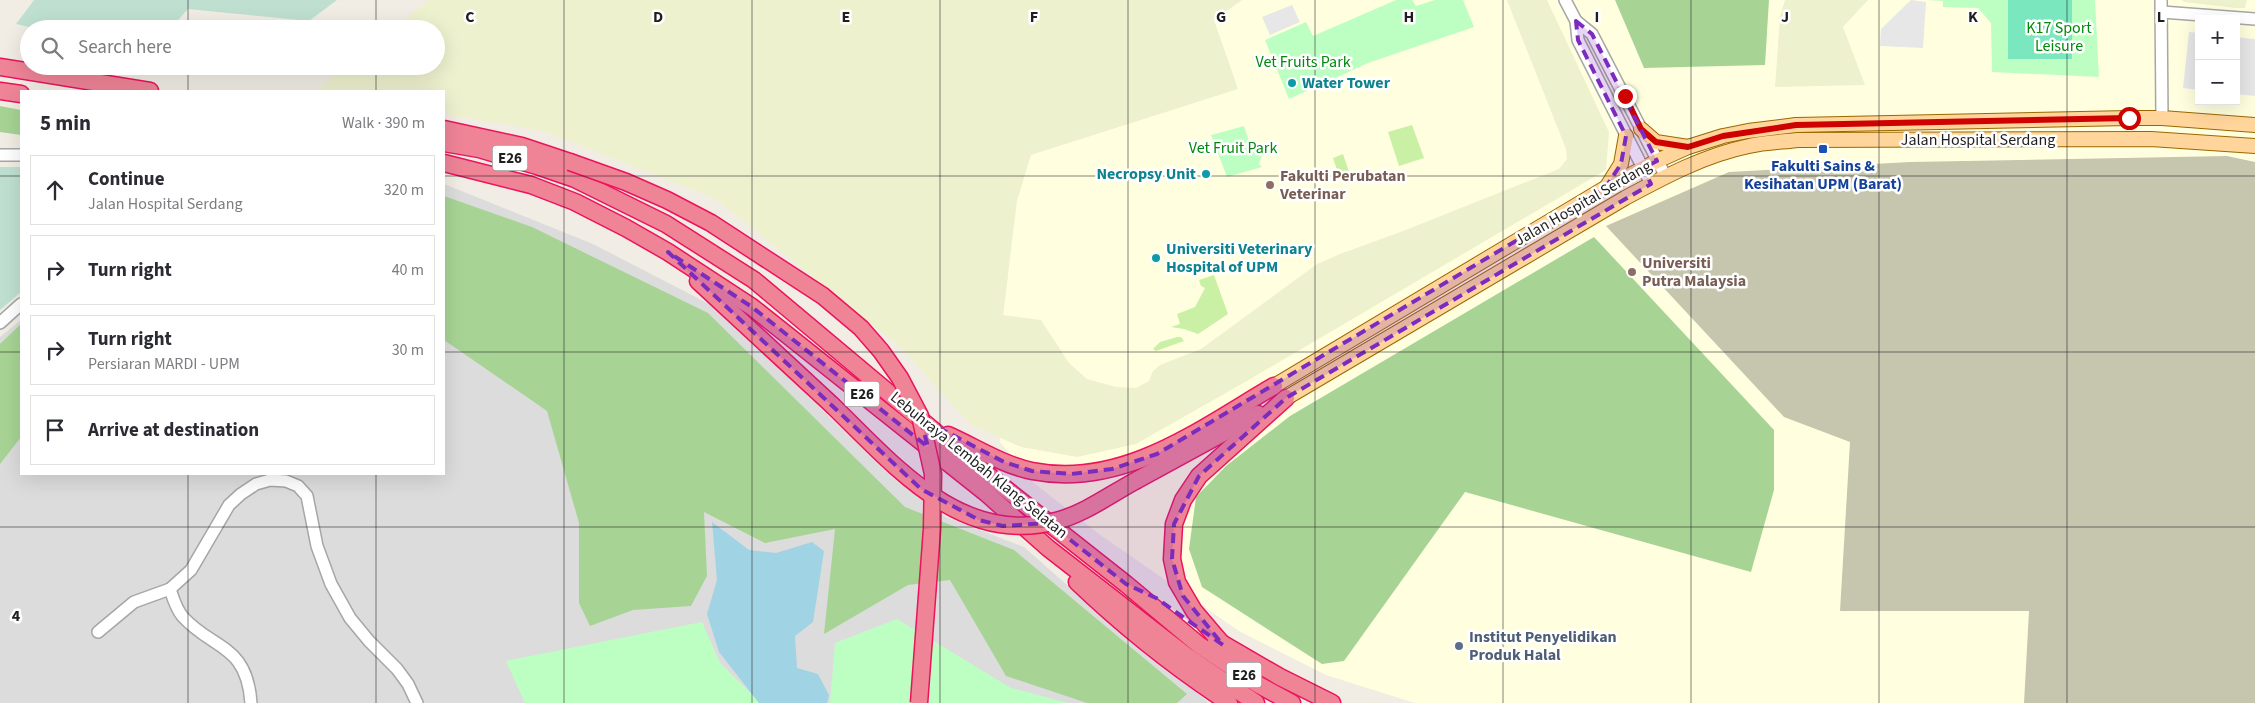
<!DOCTYPE html>
<html lang="en">
<head>
<meta charset="utf-8">
<style>
  body { margin:0; font-family:"Source Sans 3",sans-serif; background:#f7f7f7; color:#2b2b33 }
  .controls { position:absolute; right:15px; top:15px; display:grid; overflow:hidden; border-radius:0px; box-shadow:0 5px 20px #0002 }
  .controls button { width:45px; height:45px; display:grid; place-items:center; padding:0; border:0; border-bottom:1px solid #e1e1e2; background:#fff; color:#2b2b33; font:25px sans-serif }
  .stop { position:absolute; width:15px; height:15px; margin:-11px; border:4px solid #ce0200; border-radius:50%; background:#fff }
  .stop.end { background:#ce0200; border-color:#fff; box-shadow:0 1px 5px #0008 }
  .list { margin:0; padding:0; list-style:none }
  h2 { display:flex; justify-content:space-between; align-items:center; height:65px; margin:0; padding:0 20px; font-size:21px }
  h2 small { font-size:16px; font-weight:400; color:#7c7c81 }
  .list li { display:grid; grid-template-columns:32px 1fr auto; gap:15px; align-items:center; box-sizing:border-box; height:70px; margin:0 10px 10px; padding:0 10px; border:1px solid #e1e1e2; border-radius:0px }
  .list b { display:block; font-size:19px; white-space:nowrap }
  .list p { margin:0; font-size:16px; white-space:nowrap; color:#7c7c81 }
  .list em { font-size:16px; font-style:normal; color:#7c7c81 }
  .icon { flex:none; width:28px; height:28px; fill:none; stroke:currentColor; stroke-width:2; stroke-linecap:round; stroke-linejoin:round }
  .map { position:relative; flex:none; width:2255px; height:703px; overflow:hidden }
  .search { position:absolute; background:#fff; box-shadow:0 5px 20px #0002; left:20px; top:20px; width:425px; height:55px; display:flex; align-items:center; gap:12px; box-sizing:border-box; padding:0 18px; border-radius:28px; color:#7c7c81; font-size:19px }
  .panel { position:absolute; background:#fff; box-shadow:0 5px 20px #0002; left:20px; top:90px; width:425px; height:385px; border-radius:0px }
  .map>svg:first-child { display:block }
  .residential { fill:#dddcdc }
  .education { fill:#ffffdf; fill-rule:evenodd }
  .construction { fill:#c6c6af }
  .farmland { fill:#eef1ce }
  .grass { fill:#c9f0a5 }
  .forest { fill:#a7d495 }
  .wetland { fill:#bfe0d1 }
  .park { fill:#bdffc3 }
  .pitch { fill:#7ae7be }
  .parking { fill:#e7e7e7 }
  .water { fill:#a0d3e3 }
  .lines { fill:none; stroke-linecap:round; stroke-linejoin:round }
  .minor-casing { stroke:#a6a6a6; stroke-width:14 }
  .major-casing { stroke:#9a6800; stroke-width:16 }
  .highway-casing { stroke:#ec135c; stroke-width:19 }
  .minor { stroke:#fff; stroke-width:11 }
  .major { stroke:#ffd59b; stroke-width:14 }
  .highway { stroke:#ef8497; stroke-width:16 }
  .highway-bridge-casing { stroke:#ec135c; stroke-width:19; stroke-linecap:butt }
  .highway-bridge { stroke:#ef8497; stroke-width:16 }
  .route { stroke:#ce0200; stroke-width:6 }
  .marked { fill:#7b2cbf; fill-opacity:0.2; stroke:#7b2cbf; stroke-width:4; stroke-dasharray:10 6; stroke-linejoin:round }
  .grid { fill:none; stroke:#1f1f1f; stroke-width:1; stroke-opacity:0.55 }
  .culture-dot { fill:#0f9aa8; stroke:#fff; stroke-width:2 }
  .transit-dot { fill:#1a4fb4; stroke:#fff; stroke-width:2 }
  .education-dot { fill:#8d6e63; stroke:#fff; stroke-width:2 }
  .service-dot { fill:#5c6f8a; stroke:#fff; stroke-width:2 }
  .labels { text-anchor:middle; dominant-baseline:central; stroke-width:5; stroke-linejoin:round; paint-order:stroke }
  .shield { fill:#fff; stroke:#626262; stroke-width:1 }
  .shield-label { font-size:15px; font-weight:bold; fill:#1f1f1f }
  .park-label { font-size:16px; fill:#01890d; stroke:#fff }
  .culture-label { font-size:16px; font-weight:bold; fill:#0d838f; stroke:#fff; text-anchor:start }
  .street-label { font-size:16px; fill:#1f1f1f; stroke:#fff }
  .transit-label { font-size:16px; font-weight:bold; fill:#164399; stroke:#fff }
  .education-label { font-size:16px; font-weight:bold; fill:#785e54; stroke:#fff; text-anchor:start }
  .service-label { font-size:16px; font-weight:bold; fill:#4e5e75; stroke:#fff; text-anchor:start }
  .grid-label { font-size:16px; text-anchor:middle; font-weight:bold; fill:#1f1f1f; stroke:#fff; stroke-width:5; stroke-linejoin:round; paint-order:stroke }
</style>
</head>
<body>
<div class="map">
<svg width="2255" height="703" viewBox="0 0 2255 703">
  <rect width="100%" height="100%" fill="#f1ede4"/>
  <!-- residential -->
  <path class="residential" d="M444,184L593,244L715,307L893,478L946,517L1024,547L1075,592L1209,703H0V337L21,320V474H444Z"/>
  <!-- education -->
  <path class="education" d="M1020,0H2255V703H1415L1326,675L1239,631L1099,534L1034,483L1000,442L1006,316L1003,315L1008,275ZM2199,19H2236V101H2199Z"/>
  <!-- construction -->
  <path class="construction" d="M2227,156L2255,162V703H2024L2029,611H1840L1850,442L1784,417L1606,226L1729,172L1910,162Z"/>
  <!-- farmland -->
  <g class="farmland">
    <path d="M429,0H1242L1214,20L1238,89L1031,155L1017,201L1003,315L1041,320L1069,363L1087,379L1116,387L1136,388L1149,381L1153,371L1160,365L1201,349L1317,264L1340,254L1403,231L1559,169L1567,159L1566,149L1507,0H1547L1609,132L1606,170L1247,381L1136,444L1077,457L1021,447L971,425L902,349L716,199L543,131L444,114V91H316L347,66H436V29H393Z"/>
    <path d="M1785,0H1868L1843,27L1865,85L1775,87L1780,17Z"/>
    <path d="M2182,0H2247L2245,8H2236L2184,2Z"/>
  </g>
  <!-- grass -->
  <g class="grass">
    <path d="M1412,125L1424,158L1399,166L1388,132Z"/>
    <path d="M1343,154L1350,175L1340,178L1333,158Z"/>
    <path d="M1214,275L1228,314L1198,334L1184,329L1171,327L1180,324L1177,314L1195,307L1205,288L1201,286L1199,280Z"/>
    <path d="M1177,337H1181L1184,341L1156,351L1153,349L1160,342Z"/>
  </g>
  <!-- forest -->
  <g class="forest">
    <path d="M1615,0H1769L1765,65L1644,68Z"/>
    <path d="M0,106L21,110V135L0,132Z"/>
    <path d="M444,196L532,227L708,313L905,507L1014,550L1187,694L1177,703H1087L1006,676L950,580L908,585L824,634L835,529L765,543L704,512L707,576L691,606L633,610L590,626L579,603V523L547,411L444,340Z"/>
    <path d="M1594,237L1774,430V490L1751,572L1465,492L1344,661L1322,664L1202,587L1189,549L1196,497L1226,466L1290,416Z"/>
    <path d="M21,324V437L0,464V344Z"/>
  </g>
  <!-- wetland -->
  <g class="wetland">
    <path d="M34,0H337L309,21L188,9L170,29H38L16,24Z"/>
    <path d="M0,167H21V292L0,310Z"/>
  </g>
  <!-- park -->
  <g class="park">
    <path d="M1396,0H1412L1416,6L1435,0H1463L1474,27L1368,63L1289,99L1265,40L1306,22L1313,36Z"/>
    <path d="M1927,0H2095L2099,77L1992,72L1991,23L1978,8L1943,7V1Z"/>
    <path d="M1244,126L1251,148L1259,147L1262,155L1259,164L1262,167L1227,177L1211,135Z"/>
    <path d="M897,619L1011,688L1068,703H830L835,643Z"/>
    <path d="M702,622L720,663L761,703H525L506,661Z"/>
  </g>
  <!-- pitch -->
  <rect class="pitch" x="2008" y="0" width="64" height="59"/>
  <!-- parking -->
  <g class="parking">
    <path d="M1911,0L1926,2L1923,48L1880,46L1881,29Z"/>
    <path d="M1292,5L1300,22L1270,35L1262,17Z"/>
    <path d="M2189,32L2199,33V90L2183,88Z"/>
    <path d="M2236,37L2255,39V96L2236,94Z"/>
  </g>
  <!-- water -->
  <path class="water" d="M712,522L749,550L776,553L812,542L824,551L813,622L795,636L797,668L818,674L829,695L827,703H759L719,652L707,614L717,580Z"/>
  <g class="lines">
    <defs>
      <g id="minor">
        <path d="M1565,0L1576,21L1578,40L1651,184"/>
        <path d="M2161,0L2162,118"/>
        <path d="M2162,12L2255,19"/>
        <path d="M1576,21L1592,34L1666,177"/>
        <path d="M0,155H21"/>
        <path d="M0,323L21,304"/>
        <path d="M170,589C173,598 176,609 183,617C213,650 247,644 251,703"/>
        <path d="M98,632L134,602L170,589L191,570L229,505L241,494L256,484L270,480L286,481L298,486L307,496L317,546L331,584L350,618L369,641L397,669L408,684L417,703"/>
      </g>
      <g id="major">
        <path d="M1641,129L1656,142L1688,147"/>
        <path d="M1606,188L1621,164L1626,136"/>
        <path d="M1274,386L1605,188L1657,161L1688,147L1723,136L1748,131L1796,125L2129,118H2162L2255,125"/>
        <path d="M1286,398L1625,198C1664,177 1705,155 1749,146C1765,142 1782,142 1798,140L2151,139L2255,146"/>
      </g>
      <g id="highway">
        <path d="M0,67L150,91"/>
        <path d="M0,91L21,94"/>
        <path d="M444,129L522,146L570,162"/>
        <path d="M444,143L479,149L537,166L575,179L666,224L754,280L964,456L1126,584L1199,645L1259,685L1292,703"/>
        <path d="M444,163L531,185L575,202L626,228L668,252L752,307L986,493L1048,548L1188,657L1256,703"/>
        <path d="M698,281L832,405"/>
        <path d="M948,435C975,447 1003,465 1032,471C1123,489 1200,429 1274,386"/>
        <path d="M1137,480L1258,414"/>
        <path d="M1077,582C1124,627 1174,667 1229,703"/>
        <path d="M1216,640L1280,677L1332,703"/>
        <path d="M1223,645L1194,611L1177,582L1172,559L1174,524L1183,500L1199,476L1286,398"/>
      </g>
    </defs>
    <!-- minor casing -->
    <use href="#minor" class="minor-casing"/>
    <!-- major casing -->
    <use href="#major" class="major-casing"/>
    <!-- highway casing -->
    <use href="#highway" class="highway-casing"/>
    <!-- minor -->
    <use href="#minor" class="minor"/>
    <!-- major -->
    <use href="#major" class="major"/>
    <!-- highway -->
    <use href="#highway" class="highway"/>
    <defs>
      <g id="highway-bridge">
        <path d="M570,162L626,182L667,200L711,223L823,296L861,328L881,351L900,378L920,416L933,474L932,529L919,703"/>
        <path d="M832,405C893,464 961,547 1056,521C1084,514 1111,494 1137,480"/>
      </g>
    </defs>
    <!-- highway-bridge casing -->
    <use href="#highway-bridge" class="highway-bridge-casing"/>
    <!-- highway-bridge -->
    <use href="#highway-bridge" class="highway-bridge"/>
  </g>
  <g class="lines">
    <!-- route -->
    <path class="route" d="M1625,96L1641,129L1656,142L1688,147L1723,136L1796,125L2129,118"/>
  </g>
  <!-- marked area -->
  <path class="marked" d="M1576,21L1592,34L1657,161L1643,168L1651,184L1286,398L1199,476L1174,524L1172,559L1183,596L1223,645L1156,598L1126,584L1049,523L1003,526L979,520L921,489L668,252L752,307L928,447L920,418L1004,462L1032,471L1071,474L1112,469L1157,454L1605,188L1621,164L1626,136L1578,40Z"/>
  <!-- grid -->
  <path class="grid" d="M188,0V29M376,0V29M564,0V703M752,0V703M940,0V703M1128,0V703M1315,0V703M1503,0V703M1691,0V703M1879,0V703M2067,0V703M188,66V91M376,66V91M0,176H21M444,176H2255M0,352H21M444,352H2255M188,474V703M376,474V703M0,527H2255"/>
  <!-- markers -->
  <g class="culture-dot">
    <circle cx="1292" cy="83" r="5"/>
    <circle cx="1206" cy="174" r="5"/>
    <circle cx="1156" cy="258" r="5"/>
  </g>
  <rect class="transit-dot" x="1818" y="144" width="10" height="10" rx="2.5"/>
  <g class="education-dot">
    <circle cx="1270" cy="185" r="5"/>
    <circle cx="1632" cy="272" r="5"/>
  </g>
  <circle class="service-dot" cx="1459" cy="646" r="5"/>
  <g class="labels">
    <!-- shield labels -->
    <g class="shield">
      <rect x="492.5" y="145.5" width="35" height="25" rx="4"/>
      <rect x="844.5" y="381.5" width="35" height="25" rx="4"/>
      <rect x="1226.5" y="662.5" width="35" height="25" rx="4"/>
    </g>
    <g class="shield-label">
      <text x="510" y="158">E26</text>
      <text x="862" y="394">E26</text>
      <text x="1244" y="675">E26</text>
    </g>
    <!-- park labels -->
    <g class="park-label">
      <text x="2059" y="28">K17 Sport<tspan x="2059" dy="18">Leisure</tspan></text>
      <text x="1303" y="62">Vet Fruits Park</text>
      <text x="1233" y="148">Vet Fruit Park</text>
    </g>
    <!-- culture labels -->
    <g class="culture-label">
      <text x="1302" y="83">Water Tower</text>
      <text x="1196" y="174" text-anchor="end">Necropsy Unit</text>
      <text x="1166" y="249">Universiti Veterinary<tspan x="1166" dy="18">Hospital of UPM</tspan></text>
    </g>
    <!-- street labels -->
    <g class="street-label">
      <text x="1978" y="140">Jalan Hospital Serdang</text>
      <text transform="translate(1583 203) rotate(-30)">Jalan Hospital Serdang</text>
      <text transform="translate(979 465) rotate(39)">Lebuhraya Lembah Klang Selatan</text>
    </g>
    <!-- transit labels -->
    <g class="transit-label">
      <text x="1823" y="166">Fakulti Sains &amp;<tspan x="1823" dy="18">Kesihatan UPM (Barat)</tspan></text>
    </g>
    <!-- education labels -->
    <g class="education-label">
      <text x="1280" y="176">Fakulti Perubatan<tspan x="1280" dy="18">Veterinar</tspan></text>
      <text x="1642" y="263">Universiti<tspan x="1642" dy="18">Putra Malaysia</tspan></text>
    </g>
    <!-- service labels -->
    <g class="service-label">
      <text x="1469" y="637">Institut Penyelidikan<tspan x="1469" dy="18">Produk Halal</tspan></text>
    </g>
  </g>
  <g class="grid-label">
    <text x="470" y="22">C</text>
    <text x="658" y="22">D</text>
    <text x="846" y="22">E</text>
    <text x="1034" y="22">F</text>
    <text x="1221" y="22">G</text>
    <text x="1409" y="22">H</text>
    <text x="1597" y="22">I</text>
    <text x="1785" y="22">J</text>
    <text x="1973" y="22">K</text>
    <text x="2161" y="22">L</text>
    <text x="16" y="621">4</text>
  </g>
</svg>
<div class="controls">
<button>+</button>
<button>−</button>
</div>
<div class="stop" style="left:2129px;top:118px"></div>
<div class="stop end" style="left:1625px;top:96px"></div>
<div class="search"><svg class="icon" aria-label="search" viewBox="0 0 24 24"><circle cx="10" cy="10" r="6"/><path d="M15 15l6 6"/></svg>Search here</div>
<section class="panel">
<h2>5 min<small>Walk · 390 m</small></h2>
<ul class="list">
<li><svg class="icon" aria-label="ahead" viewBox="0 0 24 24"><path d="M12 20V5M6 11l6-6 6 6"/></svg><div><b>Continue</b><p>Jalan Hospital Serdang</p></div><em>320 m</em></li>
<li><svg class="icon" aria-label="right" viewBox="0 0 24 24"><path d="M7 20v-9h11M14 6l5 5-5 5"/></svg><div><b>Turn right</b></div><em>40 m</em></li>
<li><svg class="icon" aria-label="right" viewBox="0 0 24 24"><path d="M7 20v-9h11M14 6l5 5-5 5"/></svg><div><b>Turn right</b><p>Persiaran MARDI - UPM</p></div><em>30 m</em></li>
<li><svg class="icon" aria-label="arrive" viewBox="0 0 24 24"><path d="M6 21V4h12l-3 4 3 4H6"/></svg><div><b>Arrive at destination</b></div></li>
</ul>
</section>
</div>
</body>
</html>
